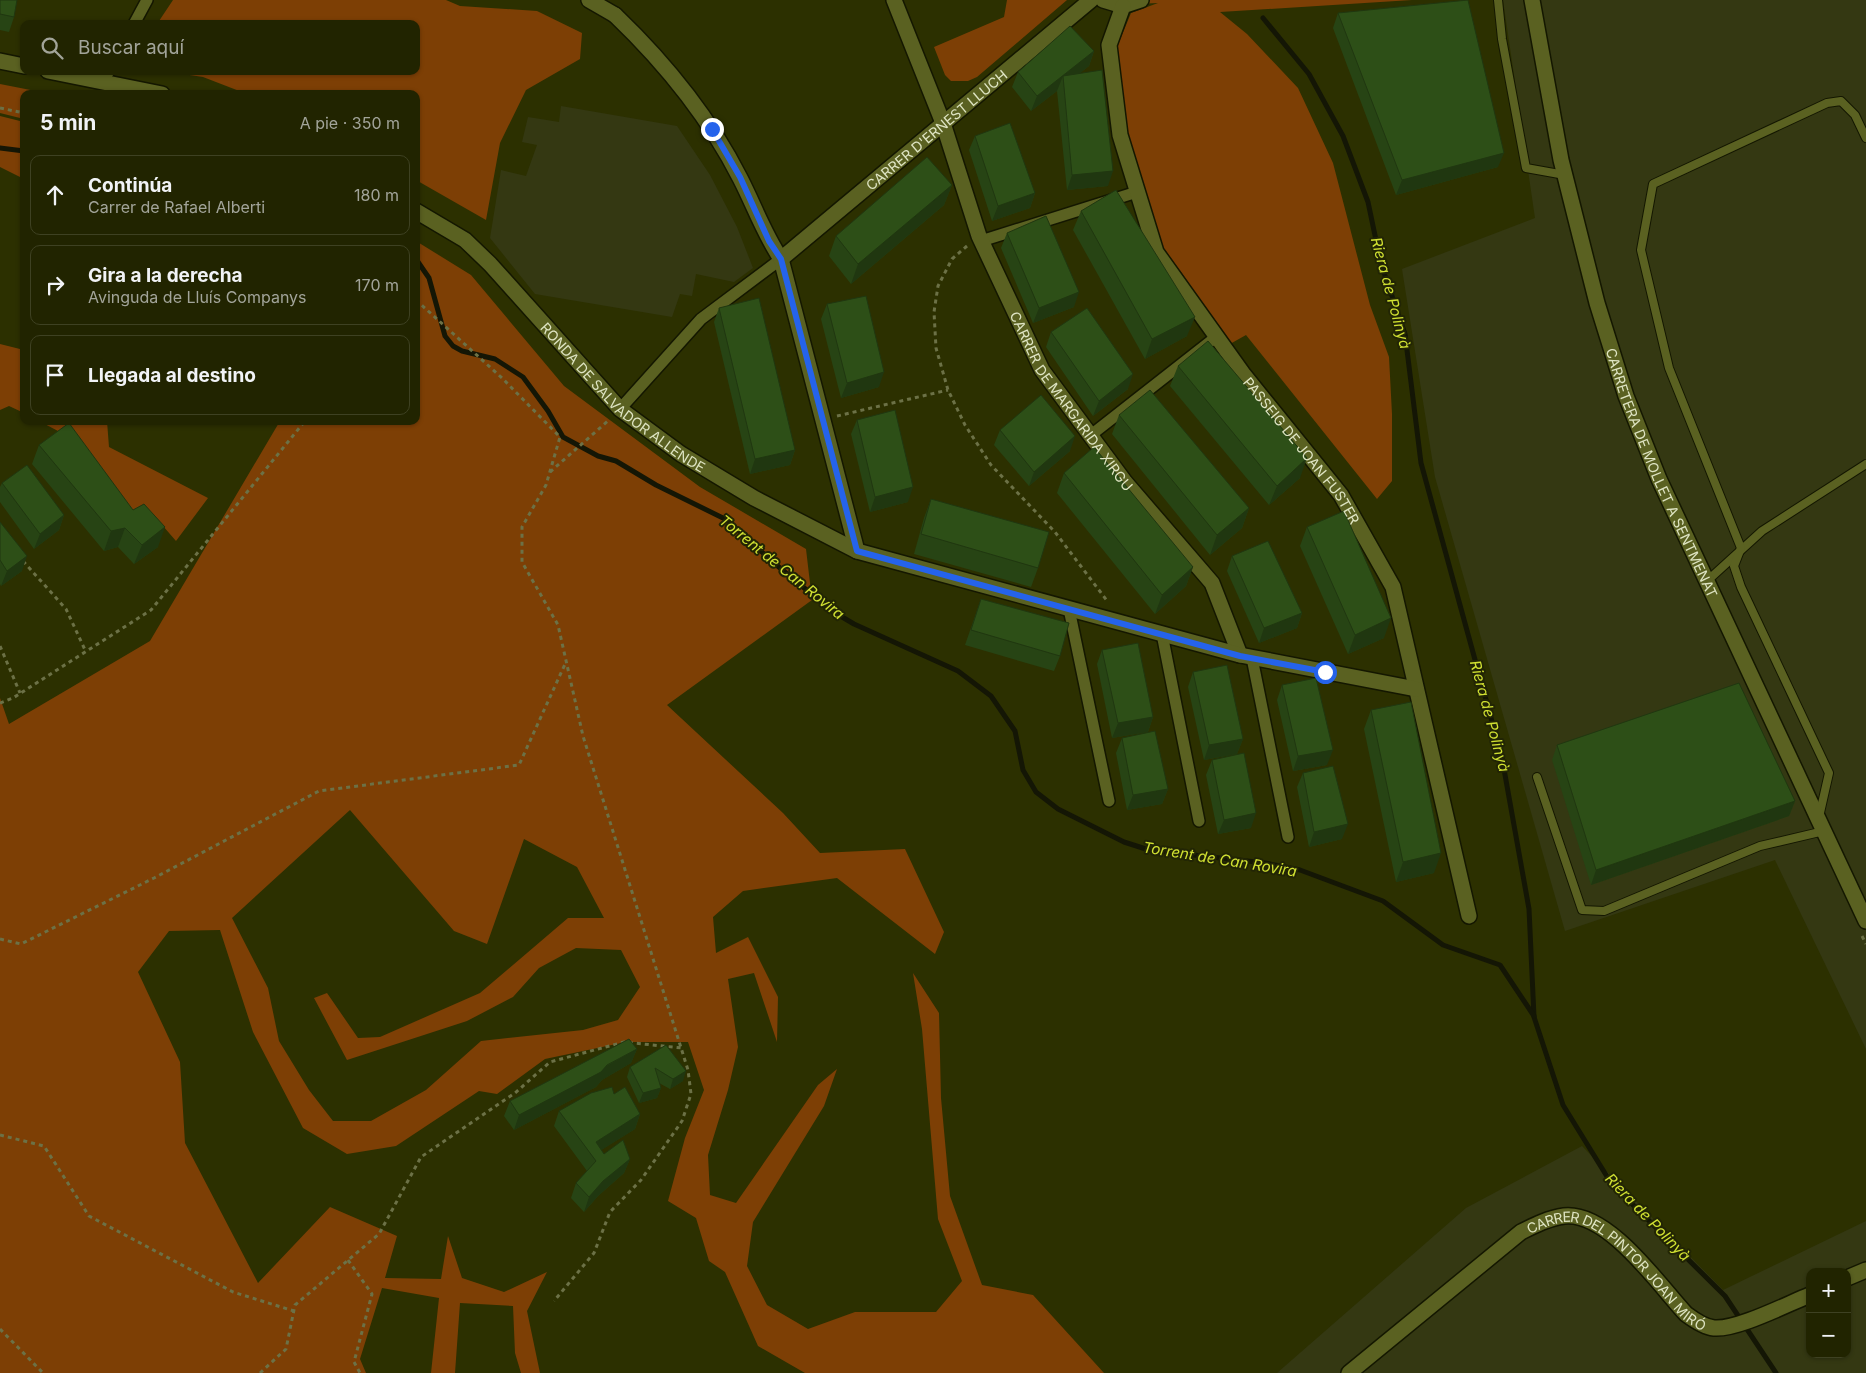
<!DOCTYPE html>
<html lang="es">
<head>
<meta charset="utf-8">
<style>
  body { margin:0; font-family:Inter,sans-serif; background:#2d300f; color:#f1f3f6 }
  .controls { position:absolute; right:15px; bottom:15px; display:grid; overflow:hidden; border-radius:10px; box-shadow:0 1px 4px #0004 }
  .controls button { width:45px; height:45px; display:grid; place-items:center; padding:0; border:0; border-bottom:1px solid #3e4122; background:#212400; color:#f1f3f6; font:25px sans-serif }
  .stop { position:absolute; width:15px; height:15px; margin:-11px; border:4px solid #2563eb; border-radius:50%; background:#fff }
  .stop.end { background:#2563eb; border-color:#fff; box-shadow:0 1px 5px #0008 }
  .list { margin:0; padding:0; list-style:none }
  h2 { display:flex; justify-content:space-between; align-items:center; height:65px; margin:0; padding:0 20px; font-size:21px }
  h2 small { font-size:16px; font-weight:400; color:#a2a499 }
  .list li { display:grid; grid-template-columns:32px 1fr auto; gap:15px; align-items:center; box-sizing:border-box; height:80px; margin:0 10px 10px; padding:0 10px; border:1px solid #3e4122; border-radius:10px }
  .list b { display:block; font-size:19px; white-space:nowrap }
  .list p { margin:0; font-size:16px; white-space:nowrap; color:#a2a499 }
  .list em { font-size:16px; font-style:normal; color:#a2a499 }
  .icon { flex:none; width:28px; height:28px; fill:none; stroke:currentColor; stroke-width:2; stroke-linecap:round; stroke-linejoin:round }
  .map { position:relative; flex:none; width:1866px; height:1373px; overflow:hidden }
  .search { position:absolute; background:#212400; box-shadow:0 1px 4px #0004; left:20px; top:20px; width:400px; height:55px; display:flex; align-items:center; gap:12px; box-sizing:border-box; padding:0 18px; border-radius:10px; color:#a2a499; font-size:19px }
  .panel { position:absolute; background:#212400; box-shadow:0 1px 4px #0004; left:20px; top:90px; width:400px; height:335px; border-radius:10px }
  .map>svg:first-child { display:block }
  .built { fill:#343812; fill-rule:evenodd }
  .green { fill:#7d3f05; fill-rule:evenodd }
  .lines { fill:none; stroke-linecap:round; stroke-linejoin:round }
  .stream { stroke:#141605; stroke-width:5 }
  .service-casing { stroke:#141700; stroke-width:10 }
  .pedestrian-casing { stroke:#141700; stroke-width:14 }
  .minor-casing { stroke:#141700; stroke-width:18 }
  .tertiary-casing { stroke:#141700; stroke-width:18 }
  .path { stroke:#6c7146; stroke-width:3; stroke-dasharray:4 4; stroke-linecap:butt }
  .service { stroke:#5a6121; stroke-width:8 }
  .pedestrian { stroke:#5a6121; stroke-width:11 }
  .minor { stroke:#5a6121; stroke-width:15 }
  .tertiary { stroke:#5a6121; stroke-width:15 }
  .wall { fill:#274414 }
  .shaded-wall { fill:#203710 }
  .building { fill:#2d4f17; stroke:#203710 }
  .route { stroke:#2563eb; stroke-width:6 }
  .labels { text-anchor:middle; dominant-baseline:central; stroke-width:4; stroke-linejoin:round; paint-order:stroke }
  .street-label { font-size:14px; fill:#dfe5c4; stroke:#222504 }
  .water-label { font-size:15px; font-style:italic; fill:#d1e132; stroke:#222504 }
</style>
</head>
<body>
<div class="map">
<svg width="1866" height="1373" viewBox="0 0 1866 1373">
  <rect width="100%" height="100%" fill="#2c3000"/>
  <!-- built -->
  <g class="built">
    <path d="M1503,0H1866V1049L1775,860L1565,931L1435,477L1402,269L1535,218Z"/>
    <path d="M561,106L677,126L710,175L737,227L753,268L734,282L696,274L692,296L680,294L672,317L535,294L490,238L501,170L526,176L537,145L522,142L528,117L559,122Z"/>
    <path d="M1582,1146L1723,1290L1866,1221V1373H1277L1466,1208ZM1810,1272H1847V1354H1810Z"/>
  </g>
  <!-- green -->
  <g class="green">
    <path d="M173,0H446L460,6L537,11L582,33L580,59L526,90L500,143L486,220L416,180V94H247L203,77L163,71H416V24H157Z"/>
    <path d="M1007,0H1067L977,77L968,81H951L945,75L934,47L1004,17Z"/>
    <path d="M1141,0H1412L1220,12L1247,34L1298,88L1333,163L1370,305L1389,357L1392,414V481L1377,499L1246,335L1230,344L1181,272L1162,249L1127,133L1117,47L1131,13L1158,3L1135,4Z"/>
    <path d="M0,84L51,94H24V119L0,113Z"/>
    <path d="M0,116L24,122V179L0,167Z"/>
    <path d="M416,241L471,275L564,386L700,487L806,549L812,600L667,705L783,813L820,853L905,849L944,932L935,954L837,878L743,891L713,917L716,953L748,937L778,997L777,1042L754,973L728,979L738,1047L728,1090L708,1155L710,1195L736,1203L818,1085L837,1069L824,1106L753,1222L747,1266L767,1305L808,1329L855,1312H936L962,1281L938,1219L922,1029L913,973L939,1013L941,1098L950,1196L982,1285L1033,1295L1104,1373H805L758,1346L725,1272L709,1261L696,1218L668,1201L685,1138L704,1090L688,1042H626L545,1059L497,1094L479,1091L396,1146L347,1154L303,1128L253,1032L220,930L169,931L138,972L180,1062L185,1143L258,1283L330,1207L397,1236L385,1278L441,1279L448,1236L462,1278L504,1292L547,1272L527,1311L540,1373H521L515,1353L513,1306L460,1303L455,1373H431L439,1298L382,1288L360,1359L366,1373H0V698L9,724L150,641L280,421H416ZM350,810L454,931L487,944L524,839L577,867L604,918H568L480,993L380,1037L358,1038L327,993L314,998L347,1060L467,1021L513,997L539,968L576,948L621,950L640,987L618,1020L583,1030L481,1041L426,1090L371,1121H333L309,1090L279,1041L268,988L232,918Z"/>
    <path d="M0,344L24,350V413L9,406L0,410Z"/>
    <path d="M39,421H107L109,447L208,498L176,541L163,526L126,517L58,431Z"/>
  </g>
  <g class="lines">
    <!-- stream -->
    <g class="stream">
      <path d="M1263,18L1309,74L1343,136L1368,202L1381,264L1405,334L1421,463L1502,758L1529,909L1534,1017L1563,1105L1611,1183L1725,1296L1776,1373"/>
      <path d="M0,148L24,151"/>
      <path d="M416,259L429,278L445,336L453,346L462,351L495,359L523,377L548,411L563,437L598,456L616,461L656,485L727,520L774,563L832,611L854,624L958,671L991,696L1015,731L1023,770L1036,792L1058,809L1124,842L1149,850L1265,863L1300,870L1383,901L1443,945L1500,965L1534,1016"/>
    </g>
    <defs>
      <g id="service">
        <path d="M1498,0L1502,39L1526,168L1565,175"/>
        <path d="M1707,581L1762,531L1866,464"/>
        <path d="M1537,777L1582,910L1604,911L1760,846L1824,831"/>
        <path d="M1819,817L1829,773L1741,587L1734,566L1741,548L1669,368L1641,250L1653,184L1827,103L1841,101L1855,115L1866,138"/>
      </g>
      <g id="pedestrian">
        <path d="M134,24L147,0"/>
        <path d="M102,83L109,71"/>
        <path d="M981,241L1137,192"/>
        <path d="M620,409L701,319L781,259"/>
        <path d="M1091,435L1216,337"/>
        <path d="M1069,609L1109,801"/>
        <path d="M1162,634L1199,821"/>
        <path d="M1252,658L1288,837"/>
      </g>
      <g id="minor">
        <path id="s1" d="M894,0L943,123L979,236L1042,370L1125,482L1212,583L1240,655"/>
        <path d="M1103,0L1123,6L1141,0"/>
        <path id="s2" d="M1123,6L1109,45L1120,135L1156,252L1244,375L1341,495L1393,587L1469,916"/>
        <path d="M615,15C664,62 709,117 740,178C754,205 764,234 781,259L857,551"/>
        <path d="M0,61L24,66"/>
        <path d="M48,71L162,94"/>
        <path id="s3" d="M416,211L465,240L490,264L620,409L681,454L754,498L857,551L1240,655L1416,689"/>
        <path id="s4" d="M781,259L1091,0"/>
        <path d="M1847,1278L1866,1270"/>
        <path id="s5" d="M1349,1373L1521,1232C1535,1225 1549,1218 1564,1216C1608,1211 1659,1285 1686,1314C1694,1320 1704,1327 1714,1328C1737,1330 1787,1304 1810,1295"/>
      </g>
      <g id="tertiary">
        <path d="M589,0L615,15"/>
        <path id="s6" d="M1532,0L1561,160L1597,303L1626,396L1659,479L1866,921"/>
      </g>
    </defs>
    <!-- service casing -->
    <use href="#service" class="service-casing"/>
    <!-- pedestrian casing -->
    <use href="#pedestrian" class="pedestrian-casing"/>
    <!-- minor casing -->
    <use href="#minor" class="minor-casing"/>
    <!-- tertiary casing -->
    <use href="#tertiary" class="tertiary-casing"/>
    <!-- path -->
    <g class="path">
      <path d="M0,108L24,113"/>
      <path d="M967,246L952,259L938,286L934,312L936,348L948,390L965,425L991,465L1055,532L1108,602"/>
      <path d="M416,300L502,378L560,437L546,485L522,527V562L558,625L583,736L688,1070L691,1094L682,1121L641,1180L610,1212L594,1253L554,1301"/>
      <path d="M837,416L948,390"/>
      <path d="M550,472L609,420"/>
      <path d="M23,561L66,609L86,652"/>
      <path d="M0,646L20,693"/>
      <path d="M0,703L13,698L151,610L305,421"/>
      <path d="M1862,936L1866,944"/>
      <path d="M0,939L21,944L154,878L319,791L519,765L566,662"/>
      <path d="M0,1135L44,1146L89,1216L233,1292L294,1311"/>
      <path d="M348,1260L372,1294L354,1362L360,1373"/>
      <path d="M0,1329L43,1373"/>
      <path d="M260,1373L286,1349L295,1305L379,1234L421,1157L515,1093L550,1062L624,1042L682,1048"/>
    </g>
    <!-- service -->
    <use href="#service" class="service"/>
    <!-- pedestrian -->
    <use href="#pedestrian" class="pedestrian"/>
    <!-- minor -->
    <use href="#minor" class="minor"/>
    <!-- tertiary -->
    <use href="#tertiary" class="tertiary"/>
  </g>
  <!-- wall -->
  <g class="wall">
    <path d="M0,0L14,17L9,32L0,30Z"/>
    <path d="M1338,13L1498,167L1396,195L1333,28Z"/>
    <path d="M1094,51L1089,66L1080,73L1108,186L1067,190L1057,91L1031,111L1012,87L1018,72Z"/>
    <path d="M975,136L1035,193L1030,208L992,221L969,150Z"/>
    <path d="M952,185L944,205L851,284L829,256L836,236Z"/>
    <path d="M1081,211L1187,336L1145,359L1073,230Z"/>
    <path d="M1007,233L1074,307L1033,323L1001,248Z"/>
    <path d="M827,304L879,387L841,398L821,319Z"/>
    <path d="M719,308L795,450L790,465L750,474L714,322Z"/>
    <path d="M1051,332L1128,389L1093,416L1046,347Z"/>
    <path d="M1178,366L1300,478L1269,505L1170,386Z"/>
    <path d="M1119,415L1249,508L1242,528L1210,555L1112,434Z"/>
    <path d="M857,420L908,502L870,512L851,434Z"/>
    <path d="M1000,430L1070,451L1029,486L994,445Z"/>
    <path d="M39,445L158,547L134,564L118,547L104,551L32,464Z"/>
    <path d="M1064,473L1193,567L1186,586L1155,614L1057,493Z"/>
    <path d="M2,483L64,515L59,530L34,549L0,502V487Z"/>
    <path d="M931,499L1038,568L1031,587L914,554L924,518Z"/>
    <path d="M0,522L22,571L1,586L0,584Z"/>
    <path d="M1307,527L1384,638L1348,654L1300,546Z"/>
    <path d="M1232,556L1302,613L1297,628L1259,643L1227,571Z"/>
    <path d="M981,599L1060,656L1054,671L965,645Z"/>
    <path d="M1102,650L1153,717L1148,732L1112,738L1097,664Z"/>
    <path d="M1193,672L1243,739L1237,754L1204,760L1188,687Z"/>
    <path d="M1282,685L1327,765L1293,771L1277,700Z"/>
    <path d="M1371,710L1434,873L1396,882L1364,729Z"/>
    <path d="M1122,738L1168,789L1162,804L1127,810L1116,753Z"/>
    <path d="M1557,745L1795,801L1789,816L1591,885L1552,760Z"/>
    <path d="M1212,760L1251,828L1218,834L1206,775Z"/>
    <path d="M1303,773L1342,839L1309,847L1297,787Z"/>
    <path d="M666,1045L683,1081L670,1089L659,1083L661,1088L657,1098L639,1103L627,1077L630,1067Z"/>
    <path d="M637,1049L631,1063L602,1080L596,1087L514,1130L504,1116L510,1101Z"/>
    <path d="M614,1094L640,1114L635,1129L601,1150L604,1154L630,1159L624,1173L598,1196L584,1212L571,1198L576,1183L587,1171L554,1126L559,1111Z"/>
  </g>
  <!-- shaded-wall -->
  <g class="shaded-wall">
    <path d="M1094,51L1089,66L1064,86L1063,76L1057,91L1031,111L1037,96Z"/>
    <path d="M1504,153L1498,167L1396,195L1402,180Z"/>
    <path d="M1113,171L1108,186L1067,190L1072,175Z"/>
    <path d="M952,185L944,205L851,284L858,264Z"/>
    <path d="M1035,193L1030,208L992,221L998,206Z"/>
    <path d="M1079,292L1074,307L1033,323L1039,308Z"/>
    <path d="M1195,317L1187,336L1145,359L1152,339Z"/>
    <path d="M884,372L879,387L841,398L847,383Z"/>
    <path d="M1133,374L1128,389L1093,416L1099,401Z"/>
    <path d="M1075,436L1070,451L1029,486L1034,472Z"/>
    <path d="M795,450L790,465L750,474L755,459Z"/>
    <path d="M1307,458L1300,478L1269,505L1277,486Z"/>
    <path d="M913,487L908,502L870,512L875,497Z"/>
    <path d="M1249,508L1242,528L1210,555L1217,535Z"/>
    <path d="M64,515L59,530L34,549L40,534Z"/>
    <path d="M165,527L158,547L134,564L142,545Z"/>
    <path d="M125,528L118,547L104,551L111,531Z"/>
    <path d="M27,556L22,571L1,586L7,571Z"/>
    <path d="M1193,567L1186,586L1155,614L1162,595Z"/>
    <path d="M1302,613L1297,628L1259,643L1264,628Z"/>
    <path d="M1391,618L1384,638L1348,654L1355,635Z"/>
    <path d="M1153,717L1148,732L1112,738L1118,723Z"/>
    <path d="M1243,739L1237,754L1204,760L1209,745Z"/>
    <path d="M1333,750L1327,765L1293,771L1298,756Z"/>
    <path d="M1168,789L1162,804L1127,810L1133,795Z"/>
    <path d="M1795,801L1789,816L1591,885L1596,870Z"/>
    <path d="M1256,813L1251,828L1218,834L1224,820Z"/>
    <path d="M1348,824L1342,839L1309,847L1314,832Z"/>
    <path d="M1441,853L1434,873L1396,882L1403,862Z"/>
    <path d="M637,1049L631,1063L602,1080L596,1087L514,1130L519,1115Z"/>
    <path d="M686,1071L683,1081L670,1089L673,1079Z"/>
    <path d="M661,1088L657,1098L639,1103L643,1093Z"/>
    <path d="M640,1114L635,1129L592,1156L596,1142Z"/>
    <path d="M630,1159L624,1173L598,1196L584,1212L589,1197L603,1181Z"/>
  </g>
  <!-- building -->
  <g class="building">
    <path d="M0,0H17L14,17L0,14Z"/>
    <path d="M1468,0L1504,153L1402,180L1338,13Z"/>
    <path d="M1070,26L1094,51L1037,96L1018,72Z"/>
    <path d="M1102,70L1113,171L1072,175L1063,76Z"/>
    <path d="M1010,123L1035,193L998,206L975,136Z"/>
    <path d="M927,157L952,185L858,264L836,236Z"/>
    <path d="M1116,190L1195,317L1152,339L1081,211Z"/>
    <path d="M1046,216L1079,292L1039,308L1007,233Z"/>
    <path d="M866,296L884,372L847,383L827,304Z"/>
    <path d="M759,298L795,450L755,459L719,308Z"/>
    <path d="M1087,308L1133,374L1099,401L1051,332Z"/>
    <path d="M1208,341L1307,458L1277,486L1178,366Z"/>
    <path d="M1150,390L1249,508L1217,535L1119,415Z"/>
    <path d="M1041,395L1075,436L1034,472L1000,430Z"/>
    <path d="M895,410L913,487L875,497L857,420Z"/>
    <path d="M69,423L133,510L144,504L165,527L142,545L125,528L111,531L39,445Z"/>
    <path d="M1094,447L1193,567L1162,595L1064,473Z"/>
    <path d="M27,465L64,515L40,534L2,483Z"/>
    <path d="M931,499L1049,532L1038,568L921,534Z"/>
    <path d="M1344,511L1391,618L1355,635L1307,527Z"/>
    <path d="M0,522L27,556L7,571L0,560Z"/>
    <path d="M1268,541L1302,613L1264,628L1232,556Z"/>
    <path d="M981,599L1069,623L1060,656L971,630Z"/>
    <path d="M1138,643L1153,717L1118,723L1102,650Z"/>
    <path d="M1227,665L1243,739L1209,745L1193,672Z"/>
    <path d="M1316,678L1333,750L1298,756L1282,685Z"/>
    <path d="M1739,683L1795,801L1596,870L1557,745Z"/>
    <path d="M1411,702L1441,853L1403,862L1371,710Z"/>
    <path d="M1155,731L1168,789L1133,795L1122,738Z"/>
    <path d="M1244,753L1256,813L1224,820L1212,760Z"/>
    <path d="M1333,766L1348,824L1314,832L1303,773Z"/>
    <path d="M629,1039L637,1049L607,1065L601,1072L519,1115L510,1101Z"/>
    <path d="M666,1045L686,1071L673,1079L655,1068L661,1088L643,1093L630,1067Z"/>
    <path d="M612,1087L614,1094L625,1087L640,1114L596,1142L604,1154L623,1140L630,1159L603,1181L589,1197L576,1183L596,1161L559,1111L591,1093Z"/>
  </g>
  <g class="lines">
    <!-- route -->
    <path class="route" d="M712,129L740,177L769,241L781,259L857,551L1240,656L1325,672"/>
  </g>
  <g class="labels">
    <!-- street labels -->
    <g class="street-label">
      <text stroke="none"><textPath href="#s4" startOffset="202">CARRER D'ERNEST LLUCH</textPath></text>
      <text stroke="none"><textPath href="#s3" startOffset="281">RONDA DE SALVADOR ALLENDE</textPath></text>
      <text stroke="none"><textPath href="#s1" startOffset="441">CARRER DE MARGARIDA XIRGU</textPath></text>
      <text stroke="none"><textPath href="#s2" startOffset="501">PASSEIG DE JOAN FUSTER</textPath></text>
      <text stroke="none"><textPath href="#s6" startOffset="492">CARRETERA DE MOLLET A SENTMENAT</textPath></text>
      <text stroke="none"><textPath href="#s5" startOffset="341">CARRER DEL PINTOR JOAN MIRÓ</textPath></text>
    </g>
    <!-- water labels -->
    <g class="water-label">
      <text transform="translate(1391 293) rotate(75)">Riera de Polinyà</text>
      <text transform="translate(782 567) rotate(39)">Torrent de Can Rovira</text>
      <text transform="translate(1490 716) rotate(75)">Riera de Polinyà</text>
      <text transform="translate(1220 859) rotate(9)">Torrent de Can Rovira</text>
      <text transform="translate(1648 1217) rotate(46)">Riera de Polinyà</text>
    </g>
  </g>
</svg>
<div class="controls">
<button>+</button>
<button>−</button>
</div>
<div class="stop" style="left:1325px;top:672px"></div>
<div class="stop end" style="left:712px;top:129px"></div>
<div class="search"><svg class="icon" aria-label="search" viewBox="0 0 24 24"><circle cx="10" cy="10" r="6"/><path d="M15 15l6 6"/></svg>Buscar aquí</div>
<section class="panel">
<h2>5 min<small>A pie · 350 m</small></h2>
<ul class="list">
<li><svg class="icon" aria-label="ahead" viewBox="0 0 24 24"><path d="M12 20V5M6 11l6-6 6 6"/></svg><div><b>Continúa</b><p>Carrer de Rafael Alberti</p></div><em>180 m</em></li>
<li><svg class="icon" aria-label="right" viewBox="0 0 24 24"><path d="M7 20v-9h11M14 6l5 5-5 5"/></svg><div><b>Gira a la derecha</b><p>Avinguda de Lluís Companys</p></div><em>170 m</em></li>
<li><svg class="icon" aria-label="arrive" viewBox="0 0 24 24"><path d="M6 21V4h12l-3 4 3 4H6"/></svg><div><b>Llegada al destino</b></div></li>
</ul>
</section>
</div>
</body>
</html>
